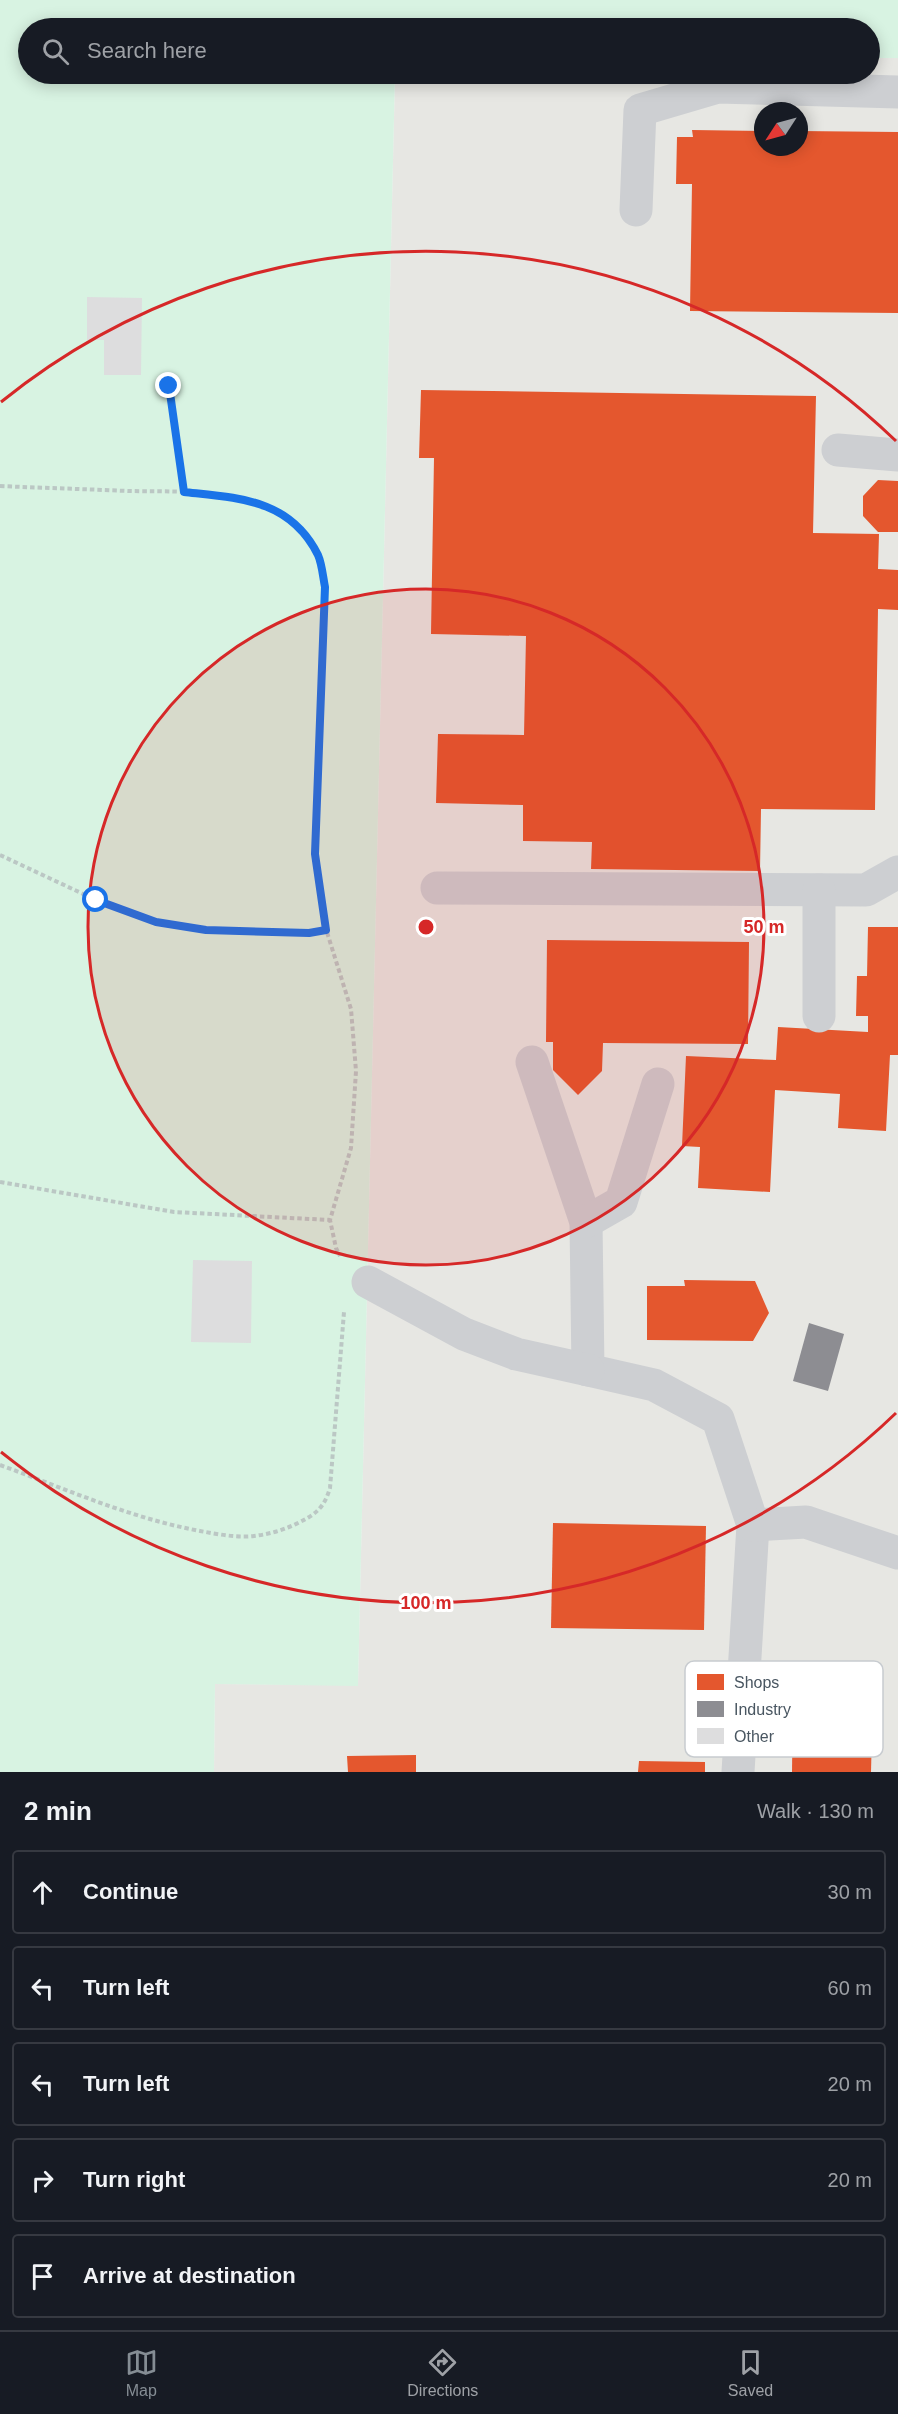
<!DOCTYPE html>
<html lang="en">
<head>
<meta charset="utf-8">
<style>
  body { margin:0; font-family:Helvetica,sans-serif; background:#242831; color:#f1f3f6 }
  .compass { position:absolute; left:754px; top:102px; width:54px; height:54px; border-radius:50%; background:#171b24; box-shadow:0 3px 15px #0003; rotate:234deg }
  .stop { position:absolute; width:18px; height:18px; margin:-14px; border:4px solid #1a73e8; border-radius:50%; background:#fff }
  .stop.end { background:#1a73e8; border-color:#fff; box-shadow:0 2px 6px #0008 }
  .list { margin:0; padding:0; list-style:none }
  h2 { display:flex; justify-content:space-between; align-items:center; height:78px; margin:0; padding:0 24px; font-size:26px }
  h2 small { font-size:20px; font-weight:400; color:#9ea1a6 }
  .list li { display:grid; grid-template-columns:39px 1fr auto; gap:18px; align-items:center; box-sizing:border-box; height:84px; margin:0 12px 12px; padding:0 12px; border:2px solid #363941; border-radius:6px }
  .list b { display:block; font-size:22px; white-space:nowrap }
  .list em { font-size:20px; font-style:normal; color:#9ea1a6 }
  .icon { flex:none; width:33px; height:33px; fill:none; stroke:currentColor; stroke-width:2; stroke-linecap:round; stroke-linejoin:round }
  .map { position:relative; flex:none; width:898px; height:1772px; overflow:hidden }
  .search { position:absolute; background:#171b24; box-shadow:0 3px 15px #0003; left:18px; right:18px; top:18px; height:66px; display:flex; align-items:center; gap:15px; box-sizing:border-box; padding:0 21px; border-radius:33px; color:#9ea1a6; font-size:22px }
  .sheet { height:558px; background:#171b24 }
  nav { display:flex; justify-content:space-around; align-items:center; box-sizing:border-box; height:84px; border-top:2px solid #363941; background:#171b24; font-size:16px; color:#9ea1a6 }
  nav a { display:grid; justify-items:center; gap:3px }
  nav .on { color:#858d94 }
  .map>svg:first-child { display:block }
  .commercial { fill:#e7e7e3; fill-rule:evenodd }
  .green { fill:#d8f3e2 }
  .shops { fill:#e4572e }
  .industry { fill:#8d8d92 }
  .building { fill:#ddddde }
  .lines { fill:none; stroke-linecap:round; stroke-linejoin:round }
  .path { stroke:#bbc7c4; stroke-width:4; stroke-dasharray:4.5 3; stroke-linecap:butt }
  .minor { stroke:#cdcfd2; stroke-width:33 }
  .route { stroke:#1a73e8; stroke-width:8 }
  .ring { fill:none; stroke:#d62828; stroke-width:3 }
  .key { fill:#fff; stroke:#c8ccd0; stroke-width:1.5 }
  .key-label { font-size:16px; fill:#495661 }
  .centre { fill:#d62828; stroke:#fff; stroke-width:3 }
  .ring-label { font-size:18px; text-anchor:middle; font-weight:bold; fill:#d62828; stroke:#fff; stroke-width:6; stroke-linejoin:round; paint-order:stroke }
</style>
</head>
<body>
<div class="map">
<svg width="898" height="1772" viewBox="0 0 898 1772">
  <rect width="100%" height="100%" fill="#f4f4f4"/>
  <!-- commercial -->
  <path class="commercial" d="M870,58H898V1772H214L215,1684L358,1685L395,74H870ZM763,111H799V147H763Z"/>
  <!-- green -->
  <path class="green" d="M0,0H898V58H870V28H28V74H395L358,1686L215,1684L214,1772H0Z"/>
  <!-- shops -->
  <g class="shops">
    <path d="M692,130L763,131V147H799V131L898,132V313L690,311L692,184H676L677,137H693Z"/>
    <path d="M421,390L816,396L813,533L879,534L878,569L898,570V610L878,609L875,810L761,809L760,871L591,869L592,842L523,841V805L436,803L438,734L524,735L526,636L431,634L434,458H419Z"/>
    <path d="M878,480L898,481V532H878L863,516V496Z"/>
    <path d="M868,927H898V1055H890L886,1131L838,1128L840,1094L775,1090L770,1192L698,1188L700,1147L682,1146L686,1056L776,1060L778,1027L868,1032V1016H856L857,976H867Z"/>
    <path d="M547,940L749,942L748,1044L603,1043L602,1071L578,1095L553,1070V1042H546Z"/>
    <path d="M684,1280L755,1281L769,1313L753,1341L647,1340V1286H685Z"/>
    <path d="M553,1523L706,1526L704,1630L551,1628Z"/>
    <path d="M793,1689L873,1691L871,1772H792Z"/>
    <path d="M416,1755V1772H348L347,1756Z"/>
    <path d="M639,1761L705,1762V1772H638Z"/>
  </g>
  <!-- industry -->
  <path class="industry" d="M809,1323L844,1334L828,1391L793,1381Z"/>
  <!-- building -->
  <g class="building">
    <path d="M87,297L142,298L141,375H104V340H87Z"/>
    <path d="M193,1260L252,1261L251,1343L191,1342Z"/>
  </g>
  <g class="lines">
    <!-- path -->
    <g class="path">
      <path d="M169,386L184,493"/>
      <path d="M0,486C43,488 85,489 128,491C176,492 242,488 283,515C311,532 319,557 325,587L315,854L326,929L351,1009L356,1071L351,1148L330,1220L336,1248L340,1256"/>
      <path d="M0,855L96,900L156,922L206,930L309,933L326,929"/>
      <path d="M0,1182L174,1212L330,1220"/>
      <path d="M0,1465C66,1489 130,1518 200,1531C217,1534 236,1538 254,1536C270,1534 284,1530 298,1523C316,1514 324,1508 330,1488L344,1312"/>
    </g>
    <!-- minor -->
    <g class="minor">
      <path d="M636,210L640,110L718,87L898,92"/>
      <path d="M838,450L898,455"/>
      <path d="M437,888L866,890L898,872"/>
      <path d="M819,1016V890"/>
      <path d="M532,1062L586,1222L588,1370L654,1385L718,1419L753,1525L738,1772"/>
      <path d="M586,1222L621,1202L658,1084"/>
      <path d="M368,1282L464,1334L516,1354L588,1370"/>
      <path d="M753,1525L806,1522L898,1553"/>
    </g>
  </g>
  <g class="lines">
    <!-- route -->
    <path class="route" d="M96,900L156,922L206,930L309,933L326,930L315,854L325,587C323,577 322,564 318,555C290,499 239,498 184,492L169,386"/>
  </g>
  <!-- distance rings -->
  <circle cx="426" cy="927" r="338" fill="#d62828" fill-opacity=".12"/>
  <g class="ring">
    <circle cx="426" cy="927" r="338"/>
    <path d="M896 1413A676 676 0 0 1 1 1452M1 402A676 676 0 0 1 896 441"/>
  </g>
  <!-- legend -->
  <rect x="685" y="1661" width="198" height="96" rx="9" class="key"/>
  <rect x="697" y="1674" width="27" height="16" fill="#e4572e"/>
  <rect x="697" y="1701" width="27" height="16" fill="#8d8d92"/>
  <rect x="697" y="1728" width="27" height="16" fill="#ddddde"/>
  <g class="key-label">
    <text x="734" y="1688">Shops</text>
    <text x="734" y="1715">Industry</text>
    <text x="734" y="1742">Other</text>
  </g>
  <circle cx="426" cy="927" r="9" class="centre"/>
  <g class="ring-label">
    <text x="764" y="933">50 m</text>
    <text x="426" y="1609">100 m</text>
  </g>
</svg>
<svg class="compass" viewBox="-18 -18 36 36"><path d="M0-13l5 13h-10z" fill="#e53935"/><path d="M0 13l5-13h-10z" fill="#9ea1a6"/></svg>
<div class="stop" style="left:96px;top:900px"></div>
<div class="stop end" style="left:169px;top:386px"></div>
<div class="search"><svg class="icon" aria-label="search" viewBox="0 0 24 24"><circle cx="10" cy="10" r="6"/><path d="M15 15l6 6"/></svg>Search here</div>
</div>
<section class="sheet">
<h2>2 min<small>Walk · 130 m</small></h2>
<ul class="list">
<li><svg class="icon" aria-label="ahead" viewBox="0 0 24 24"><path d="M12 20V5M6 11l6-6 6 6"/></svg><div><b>Continue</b></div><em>30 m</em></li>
<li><svg class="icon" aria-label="left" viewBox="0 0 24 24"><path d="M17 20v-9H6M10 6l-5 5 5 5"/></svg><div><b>Turn left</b></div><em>60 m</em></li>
<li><svg class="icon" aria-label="left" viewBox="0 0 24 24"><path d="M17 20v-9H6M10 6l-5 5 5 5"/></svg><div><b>Turn left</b></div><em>20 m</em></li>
<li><svg class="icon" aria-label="right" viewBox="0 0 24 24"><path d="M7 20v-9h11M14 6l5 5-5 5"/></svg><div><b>Turn right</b></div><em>20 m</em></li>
<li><svg class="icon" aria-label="arrive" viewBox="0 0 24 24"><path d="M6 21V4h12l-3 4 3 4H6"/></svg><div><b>Arrive at destination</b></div></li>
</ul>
</section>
<nav>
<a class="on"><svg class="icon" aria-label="map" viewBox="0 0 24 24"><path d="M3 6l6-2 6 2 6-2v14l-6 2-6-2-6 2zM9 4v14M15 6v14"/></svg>Map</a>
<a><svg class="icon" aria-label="directions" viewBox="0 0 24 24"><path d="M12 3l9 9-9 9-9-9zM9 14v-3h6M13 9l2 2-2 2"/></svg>Directions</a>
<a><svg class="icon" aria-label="saved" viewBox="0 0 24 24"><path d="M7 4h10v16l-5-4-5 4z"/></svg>Saved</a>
</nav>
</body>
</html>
